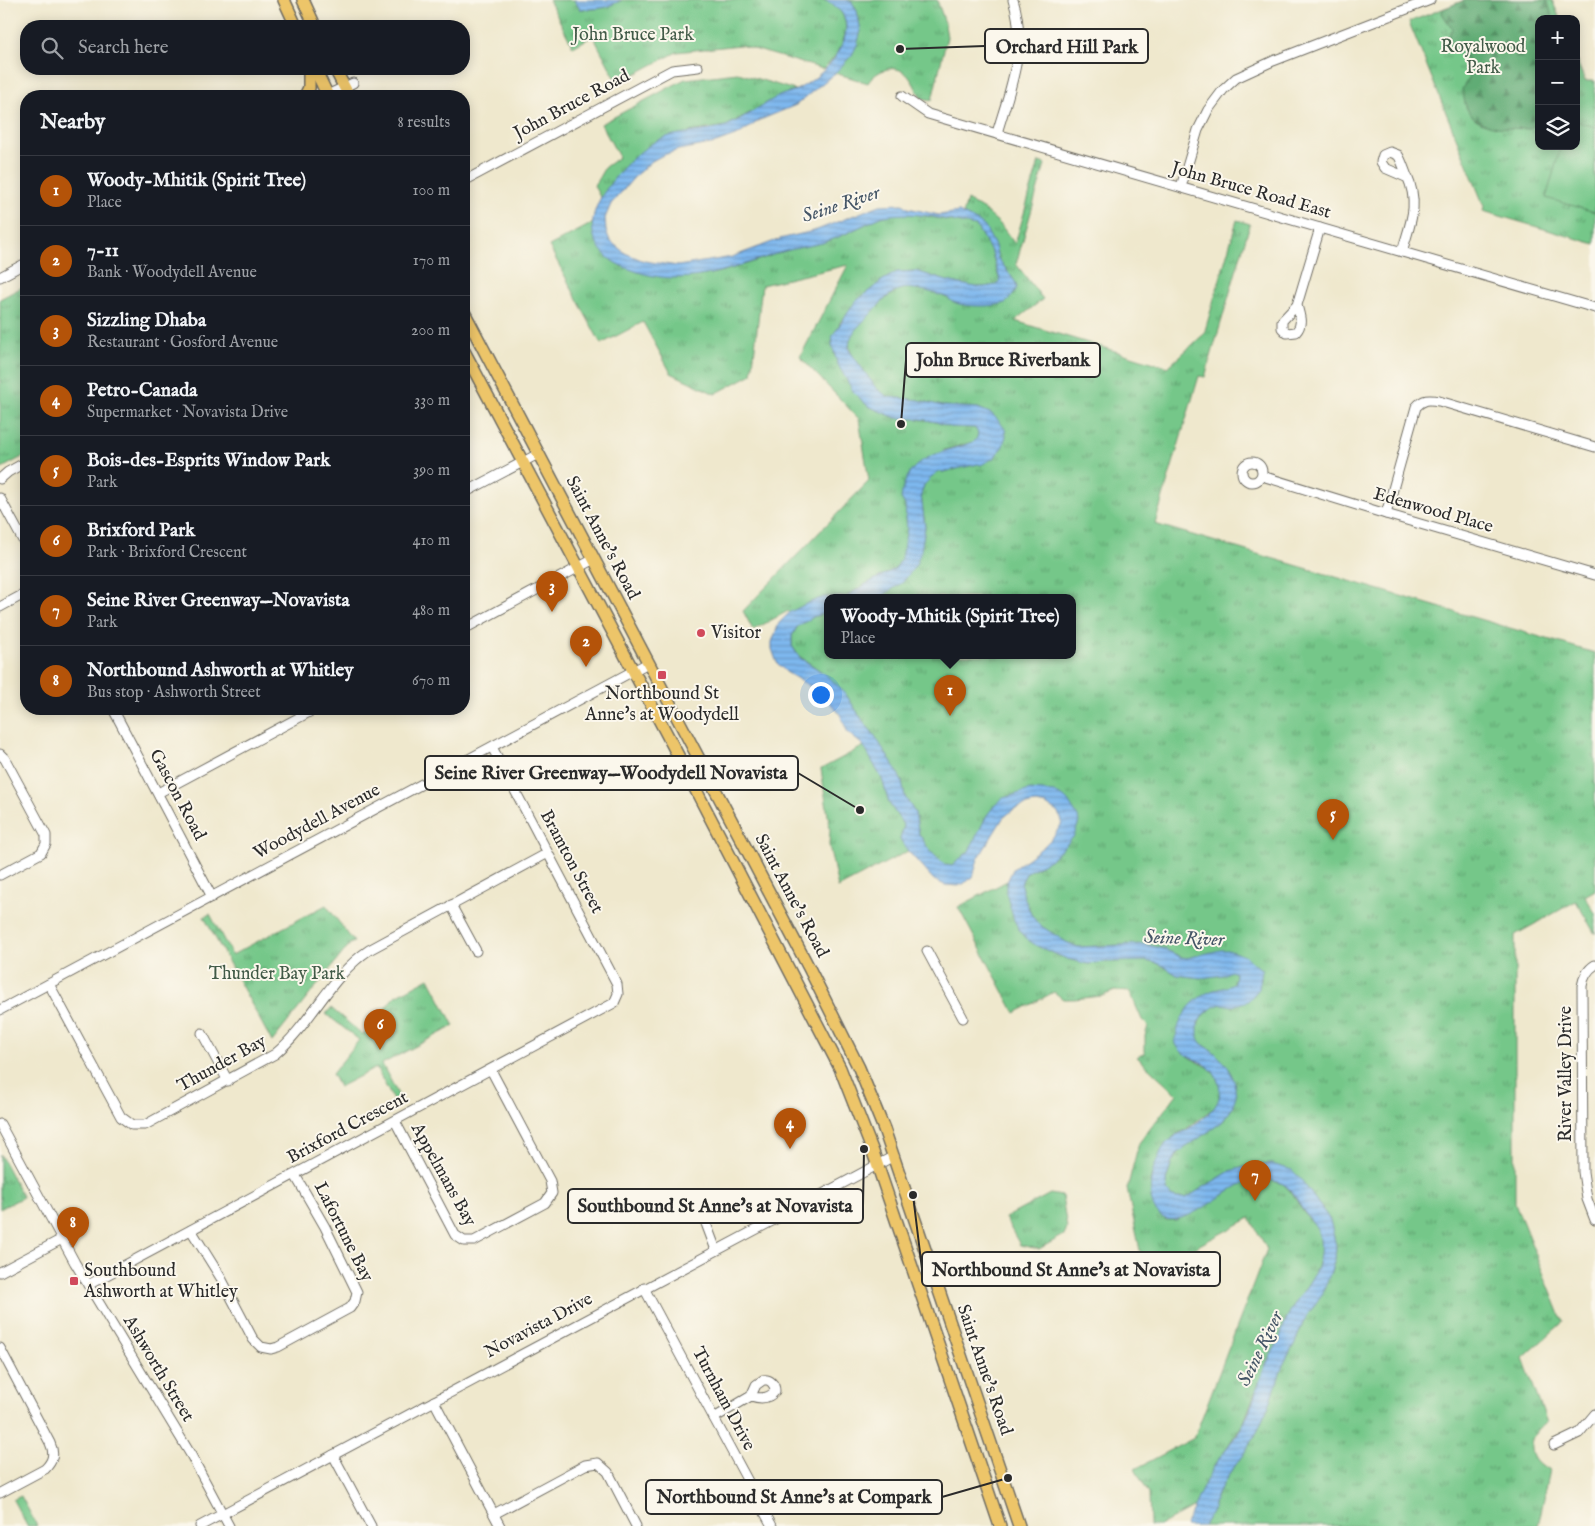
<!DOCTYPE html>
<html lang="en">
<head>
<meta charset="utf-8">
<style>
  body { margin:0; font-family:"IM FELL English",serif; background:#242831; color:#f1f3f6 }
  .controls { position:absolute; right:15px; top:15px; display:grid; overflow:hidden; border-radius:10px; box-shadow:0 2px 12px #0003 }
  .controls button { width:45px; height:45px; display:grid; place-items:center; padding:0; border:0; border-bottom:1px solid #363941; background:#171b24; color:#f1f3f6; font:25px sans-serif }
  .you { position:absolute; left:820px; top:694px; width:18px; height:18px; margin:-12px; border:4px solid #fff; border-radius:50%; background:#1a73e8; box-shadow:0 0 0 8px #1a73e833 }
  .badge { display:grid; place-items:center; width:32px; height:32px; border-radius:50%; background:#b45309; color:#fff; font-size:16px; font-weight:700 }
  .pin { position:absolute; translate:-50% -41px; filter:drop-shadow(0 1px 2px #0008) }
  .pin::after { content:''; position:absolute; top:26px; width:18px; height:15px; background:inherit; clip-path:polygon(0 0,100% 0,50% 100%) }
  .popup { position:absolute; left:824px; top:594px; width:252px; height:65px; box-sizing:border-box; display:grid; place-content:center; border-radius:10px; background:#171b24; filter:drop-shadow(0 1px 4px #0005); font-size:16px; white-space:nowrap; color:#9ea1a6 }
  .popup b { font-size:19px; color:#f1f3f6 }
  .popup::after { content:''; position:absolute; left:50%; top:100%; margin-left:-10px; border:10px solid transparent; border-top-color:#171b24 }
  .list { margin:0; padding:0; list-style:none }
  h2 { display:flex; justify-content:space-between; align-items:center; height:65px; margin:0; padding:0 20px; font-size:21px }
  h2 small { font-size:16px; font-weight:400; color:#9ea1a6 }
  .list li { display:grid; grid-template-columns:32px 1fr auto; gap:15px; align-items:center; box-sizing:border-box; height:70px; padding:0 20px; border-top:1px solid #363941 }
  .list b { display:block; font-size:19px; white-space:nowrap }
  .list p { margin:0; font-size:16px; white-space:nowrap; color:#9ea1a6 }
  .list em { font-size:16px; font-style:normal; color:#9ea1a6 }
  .icon { flex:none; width:28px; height:28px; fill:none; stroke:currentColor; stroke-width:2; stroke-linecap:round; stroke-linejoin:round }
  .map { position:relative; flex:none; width:1595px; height:1526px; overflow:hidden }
  .search { position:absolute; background:#171b24; box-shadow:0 2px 12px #0003; left:20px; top:20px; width:450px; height:55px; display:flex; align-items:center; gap:12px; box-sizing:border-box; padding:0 18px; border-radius:20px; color:#9ea1a6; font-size:19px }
  .panel { position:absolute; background:#171b24; box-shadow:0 2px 12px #0003; left:20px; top:90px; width:450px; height:625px; border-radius:20px }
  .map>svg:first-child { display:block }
  .grass { fill:url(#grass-tufts); stroke:#50795a }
  .forest { fill:url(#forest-firs); stroke:#466c50 }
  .garden { fill:#75c789; stroke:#50795a }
  .water { fill:url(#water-rules); stroke:#54718c }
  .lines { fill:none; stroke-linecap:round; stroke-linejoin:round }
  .minor-casing { stroke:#706d64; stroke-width:11 }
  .major-casing { stroke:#706d64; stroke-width:14 }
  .minor { stroke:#fff; stroke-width:9 }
  .major { stroke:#edc569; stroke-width:11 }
  .poi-dot { fill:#d1495b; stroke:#fbf7ec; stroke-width:2 }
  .labels { text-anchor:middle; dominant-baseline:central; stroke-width:4; stroke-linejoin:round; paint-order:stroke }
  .park-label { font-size:18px; fill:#415a47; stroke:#fbf7ec }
  .street-label { font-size:18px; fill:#2b2b2b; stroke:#fbf7ec }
  .poi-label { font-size:18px; fill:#2b2b2b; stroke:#fbf7ec; text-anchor:start }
  .water-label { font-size:19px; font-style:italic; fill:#456; stroke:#fbf7ec }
  .leader { fill:none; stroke:#2b2b2b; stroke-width:2 }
  .callout-dot { fill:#2b2b2b; stroke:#fbf7ec; stroke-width:2 }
  .callout { fill:#fbf7ec; stroke:#2b2b2b; stroke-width:2 }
  .callout-label { font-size:19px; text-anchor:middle; font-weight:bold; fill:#2b2b2b }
</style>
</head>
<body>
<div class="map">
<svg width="1595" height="1526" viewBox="0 0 1595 1526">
  <defs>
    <pattern id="grass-tufts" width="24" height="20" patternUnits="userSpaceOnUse" patternTransform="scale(1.25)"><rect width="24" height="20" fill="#75c789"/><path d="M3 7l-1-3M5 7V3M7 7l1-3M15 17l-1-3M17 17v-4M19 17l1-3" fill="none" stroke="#60a270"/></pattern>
    <pattern id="forest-firs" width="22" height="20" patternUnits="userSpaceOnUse" patternTransform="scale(1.25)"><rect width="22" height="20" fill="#60ac75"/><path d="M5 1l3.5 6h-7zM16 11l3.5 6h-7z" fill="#4f8c60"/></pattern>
    <pattern id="water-rules" width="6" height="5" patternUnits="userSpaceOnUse" patternTransform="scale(1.25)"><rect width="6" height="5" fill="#7db7ee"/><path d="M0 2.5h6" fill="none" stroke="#6795c1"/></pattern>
  </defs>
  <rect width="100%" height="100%" fill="#fbf7ec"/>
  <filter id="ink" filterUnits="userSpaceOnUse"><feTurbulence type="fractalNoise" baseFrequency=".02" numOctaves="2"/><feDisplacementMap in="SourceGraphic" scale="10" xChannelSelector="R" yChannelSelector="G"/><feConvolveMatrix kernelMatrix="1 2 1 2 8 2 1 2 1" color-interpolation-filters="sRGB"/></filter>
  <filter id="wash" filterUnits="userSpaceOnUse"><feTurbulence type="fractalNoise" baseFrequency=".0096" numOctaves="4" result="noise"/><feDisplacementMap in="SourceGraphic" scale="20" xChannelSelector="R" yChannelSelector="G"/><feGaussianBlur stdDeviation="1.12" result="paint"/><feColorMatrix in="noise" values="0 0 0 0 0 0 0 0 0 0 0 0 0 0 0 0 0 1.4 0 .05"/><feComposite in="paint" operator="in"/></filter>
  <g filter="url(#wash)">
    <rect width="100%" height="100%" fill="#efe8cd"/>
    <!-- grass -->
    <g class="grass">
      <path d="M549,0H574L580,9C601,9 603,9 622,0H824C860,14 845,50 823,69L740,45L677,52L618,83L593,36L573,47Z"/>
      <path d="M846,0H937L944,20L947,37L932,100L921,98C917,91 914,83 909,77C897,62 877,69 868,83L835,73C855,51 867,36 855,6Z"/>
      <path d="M1465,0H1552L1560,19H1539V146H1576V59L1585,81H1595V244L1483,211L1484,206L1409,22Z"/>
      <path d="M738,73L795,90L778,97L726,126L689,132L607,189L601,199L594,186L605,167L619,157L601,124L685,79Z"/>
      <path d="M1039,162L1045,164L1016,264L1043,299L1015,321L1168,367L1204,334L1237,220L1250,224L1205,377L1199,376L1155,524L1595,653V890L1585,896L1595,913V934L1576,901L1515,935V1203L1563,1322L1523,1358L1547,1423C1524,1436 1526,1461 1550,1470L1538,1526H1203L1213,1508L1217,1494L1228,1476L1253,1440L1270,1403L1283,1365L1296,1341L1303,1322L1331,1272L1335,1259L1336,1246L1330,1220L1300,1178L1272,1164L1252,1165L1230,1171L1186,1198H1176L1171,1196L1167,1191L1166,1181L1172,1162L1182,1149L1222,1122L1234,1106C1227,1089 1223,1070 1215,1054C1211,1047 1201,1046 1198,1039C1193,1024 1207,1005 1222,1004C1225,1004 1230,1006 1233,1006L1262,978L1198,956L1187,958L1181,957L1164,949L1145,944L1078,947L1066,942L1038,924L1031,914L1024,897L1021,886L1022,881L1027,872L1038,867L1067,844L1064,797L994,806L969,851L952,866L945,865L930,851L919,834L915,813L905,797L902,782L875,736L863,721L845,693L825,674L799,656L792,646V636L797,627L813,617L827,612L828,655H1072V597H881L887,593L921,551L925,527L921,495L924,485L938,471L943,472L978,464L994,458L1003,446L992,414L978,408L942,406L919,400L888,397L876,388L853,356C849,349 848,342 852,334C857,326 891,291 900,289C914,285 944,295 956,303L1016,283L998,258L995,246L980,223L963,214L967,200L984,210L1000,224L1015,244Z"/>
      <path d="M891,214H916L976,226L992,253L1000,282L996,285L984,287H975L947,281L916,271L897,272L883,280L855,302L850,311L840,322L834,354L854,393L868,406L896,418L921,419L936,422L951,427L975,428L978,433L977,438L973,442L944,450L901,498L905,505L907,529L901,560L895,569L866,584L845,597H824L808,603L790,613L788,611L753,630L743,611L869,481L859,419L800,357L848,265L762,285L752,374L715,394L671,373L643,322L601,344L549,246L593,223C596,248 606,261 630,269C684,289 730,270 781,252C795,248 808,246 822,243C842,237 862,225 881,217Z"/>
      <path d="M26,285V455L0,469V299Z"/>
      <path d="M864,746L882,779L889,803L904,826L900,839L908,851L838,888L829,845L830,829L821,769Z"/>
      <path d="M1007,881L1006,884L1037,946L1067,959L1088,964L1104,962L1146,961L1160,964L1177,975L1201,978L1223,975L1231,970L1235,973L1234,983L1229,987L1214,990L1175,1040L1180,1050L1190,1058L1208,1067L1215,1075L1221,1088L1218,1103L1215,1107L1185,1130L1174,1136L1151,1176V1197L1166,1220H1176L1243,1183L1263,1180L1273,1181L1283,1184L1291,1192L1304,1213L1316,1226L1320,1234L1321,1251L1315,1273L1294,1306L1286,1319L1279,1341L1267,1361L1244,1422L1214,1466L1194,1507L1159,1526H1150L1149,1494L1135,1469L1194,1438L1267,1249L1250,1218L1145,1274L1127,1189L1139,1143L1177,1094L1137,1057L1145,1053V1036L1148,1026L1142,1020L1130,992L1115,991L1102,996L1074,999H1063L1054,992L1015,1013L958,907Z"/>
      <path d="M326,905L354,942L350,944L272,1042L204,917L210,914L232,955Z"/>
      <path d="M429,978L454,1026L382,1064L402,1102L396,1105L376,1068L339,1087L332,1074L359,1040L326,1014L331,1008L363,1035L394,997Z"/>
      <path d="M0,1154L23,1197L0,1209Z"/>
      <path d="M1050,1194L1062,1196L1067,1228L1064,1235L1039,1249L1020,1245L1005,1218Z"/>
      <path d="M21,1496L37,1526H27L13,1500Z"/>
    </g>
    <!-- forest -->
    <path class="forest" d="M1465,0H1547L1553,19H1539V122L1530,129C1509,128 1478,130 1467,109C1464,103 1464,95 1462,89L1471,74L1466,59L1455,50L1447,40L1452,29L1442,13L1443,9Z"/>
    <!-- garden -->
    <path class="garden" d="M1576,121L1595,127V212L1546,198L1561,146H1576Z"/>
    <!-- water -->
    <g class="water">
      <path d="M574,0H622C603,9 601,9 580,9Z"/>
      <path d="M824,0H846L852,2L857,11L861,31L857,45L852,55L835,73L796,105L760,120L738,135L716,143L678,150L661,156L652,161L637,174L611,204L605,218L606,231L610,241L625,253L644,261L678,266L732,257L780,239L817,230L880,205L903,204L908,208L939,215L959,212L980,223L985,227L995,246L998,258L1016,283L1017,288C1014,293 1010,300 1005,303C996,307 965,307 956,303C952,302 950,299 946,297C936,293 908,285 898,290C886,295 876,309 867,318C857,327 848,336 849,350L876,388L888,397L919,400L942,406L978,408L992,414L999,421L1005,429L1006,436L1003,446L994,458L981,465L978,464L943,472L938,471L924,485L921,495L925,527L921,551L916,565L903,582L881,597H828L827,612L813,617L797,627L792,636V646L799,657L825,674L845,693L863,721L875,736L897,771L902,782L905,797L915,813L919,834L930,851L945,865L952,866L969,851L987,815L994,806L1003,798L1030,790L1054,792L1064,797L1068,801L1078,817L1079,822L1074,836L1067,844L1050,860L1027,872L1022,881L1021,886L1024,897L1031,914L1038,924L1066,942L1078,947L1145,944L1164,949L1181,957L1187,958L1220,950H1228L1245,956L1262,970L1259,989L1248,1001L1233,1006L1222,1004L1215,1006L1204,1014L1198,1023V1038L1201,1043L1214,1052L1227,1065L1234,1080L1236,1096L1231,1110L1222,1122L1178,1153L1172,1162L1166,1181L1167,1191L1171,1196L1176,1198H1186L1230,1171L1252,1165L1272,1164L1292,1170L1300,1178L1330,1220L1336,1246L1335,1259L1324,1291L1303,1322L1296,1341L1283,1365L1270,1403L1253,1440L1228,1476L1217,1494L1213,1508L1203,1526H1185C1195,1506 1203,1484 1215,1465C1223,1451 1236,1438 1244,1423C1252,1408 1256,1389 1263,1372C1267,1361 1273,1352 1278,1342C1282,1335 1283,1326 1287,1318C1300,1289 1324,1275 1320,1239C1319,1225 1307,1218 1301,1207C1296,1199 1292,1189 1283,1184C1271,1178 1253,1179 1242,1184C1220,1193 1167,1244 1153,1205C1149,1194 1150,1178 1154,1168C1157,1161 1160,1151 1165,1145C1170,1138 1178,1135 1185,1131C1193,1126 1214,1111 1217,1103C1224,1090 1217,1071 1203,1063C1193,1058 1177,1054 1175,1040C1175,1037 1177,1035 1177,1032C1181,1014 1193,999 1211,991C1219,988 1227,989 1234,983L1235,973L1231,971L1223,975L1201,978L1177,975L1160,964L1146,961L1104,962L1088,964L1067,959L1037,946L1028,940L1020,931L1014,920L1006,893V884L1013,869L1043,847L1053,837L1061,825L1062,820L1057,812L1046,805L1036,803L1030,804L1014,809L1003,818L978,859L973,877L963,884L958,886L945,885L934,880L908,851L900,839L904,826L889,803L882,779L863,745L848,733L840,714L820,692L786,672L777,663L772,649V642L779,623L790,612L808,603L824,597H846L866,584L895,569L901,560L907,529L905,505L901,498C907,454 941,454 973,442L977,438L978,433L975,428L950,427L936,422L921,419L896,418L868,406L854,393L837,363L832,344L833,335L855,302L883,280L897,272L916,271L947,281L975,287H984L996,285L1000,280L992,253L976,226C944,220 913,209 881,217C862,225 842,237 822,243C809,246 795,248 782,252C731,268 685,290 632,270C620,266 609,261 601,250C587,232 592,212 603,194C616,174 635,153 656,141C677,130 705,134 726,126C745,118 761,105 779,96C786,93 793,92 800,88C821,76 846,53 846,27C846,13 836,5 824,0Z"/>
    </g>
  </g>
  <g filter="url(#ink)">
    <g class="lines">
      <defs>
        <g id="minor">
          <path d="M325,96L353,83"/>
          <path d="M902,96L928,114L1595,308"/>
          <path d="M997,133C1010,89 1028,46 1013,0"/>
          <path d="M464,181L672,70L698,67"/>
          <path d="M1181,187L1198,130L1208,110L1223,90L1236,78L1273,61L1430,0"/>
          <path d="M1402,252C1410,223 1420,205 1407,176C1404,169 1402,161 1398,155L1390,152L1383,155L1381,162L1385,168L1408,178"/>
          <path d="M0,277L26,263"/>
          <path d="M1297,305C1299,314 1304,324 1296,332L1287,333L1282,328V321L1297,305L1320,228"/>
          <circle cx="1252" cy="472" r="10"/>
          <path d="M1262,476L1386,514L1595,575"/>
          <path d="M0,479L8,472L26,462"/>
          <path d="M464,493L538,454"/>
          <path d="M0,498L26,546"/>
          <path d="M1386,514L1416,407C1423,399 1429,399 1439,401L1595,447"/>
          <path d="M0,607L26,593"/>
          <path d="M464,629L594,559"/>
          <path d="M113,709L212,897"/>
          <path d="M0,754L5,759L46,835V844L41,853L0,875"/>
          <path d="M158,793L315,709"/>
          <path d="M451,905L476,951"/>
          <path d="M927,951L963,1018"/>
          <path d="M1595,965C1588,969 1583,978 1582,986L1583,1172L1587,1199L1595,1220"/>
          <path d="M49,984L121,1117L132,1125H145L275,1054C311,1024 330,976 369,950L548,853"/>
          <path d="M0,1010L648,663"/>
          <path d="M202,1033L228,1081"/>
          <path d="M395,1121L455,1235L464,1241H474L545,1203L552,1193L550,1181L491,1070"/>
          <path d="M0,1124L75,1263L191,1455L229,1526"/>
          <path d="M696,1197L716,1250"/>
          <path d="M191,1230L221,1278L253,1339L261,1347L271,1349L278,1347L350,1308L355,1301L357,1292L325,1227L295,1175"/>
          <path d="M0,1272L62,1239"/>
          <path d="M88,1285L614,1003L618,994L617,984L492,747"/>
          <path d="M644,1288L772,1526"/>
          <path d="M0,1348L50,1443C55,1454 53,1461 45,1469L0,1493"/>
          <path d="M434,1401L500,1526"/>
          <path d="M714,1418L751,1396C760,1399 769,1399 775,1391C775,1384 770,1379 763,1380L756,1385L751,1396"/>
          <path d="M1554,1445L1579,1433L1595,1414"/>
          <path d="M333,1455L371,1526"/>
          <path d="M494,1514L585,1465L598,1463L608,1472L636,1526"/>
          <path d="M200,1526L894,1156"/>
        </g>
        <g id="major">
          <path d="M284,0L296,26"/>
          <path d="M303,0L315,26"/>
          <path d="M315,69L328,96"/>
          <path d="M335,69L349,96"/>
          <path d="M305,96L309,88V69"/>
          <path d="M464,312L809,968L859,1068L884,1129L1019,1526"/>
          <path d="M464,351L672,744L840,1068L873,1152L1000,1526"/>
        </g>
      </defs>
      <!-- minor casing -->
      <use href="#minor" class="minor-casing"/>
      <!-- major casing -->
      <use href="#major" class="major-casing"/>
      <!-- minor -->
      <use href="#minor" class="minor"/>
      <!-- major -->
      <use href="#major" class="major"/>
    </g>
  </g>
  <!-- markers -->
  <g class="poi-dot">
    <circle cx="701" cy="633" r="5"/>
    <rect x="657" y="670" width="10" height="10" rx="2.5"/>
    <rect x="69" y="1276" width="10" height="10" rx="2.5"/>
  </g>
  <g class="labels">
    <!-- park labels -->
    <g class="park-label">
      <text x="633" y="35">John Bruce Park</text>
      <text x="1483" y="47">Royalwood<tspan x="1483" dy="21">Park</tspan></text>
      <text x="277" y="974">Thunder Bay Park</text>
    </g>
    <!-- street labels -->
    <g class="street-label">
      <text transform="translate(572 105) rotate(-28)">John Bruce Road</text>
      <text transform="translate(1251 191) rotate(16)">John Bruce Road East</text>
      <text transform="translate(1433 511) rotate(16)">Edenwood Place</text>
      <text transform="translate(602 538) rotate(62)">Saint Anne's Road</text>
      <text transform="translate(177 795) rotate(62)">Gascon Road</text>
      <text transform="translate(317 822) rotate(-28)">Woodydell Avenue</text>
      <text transform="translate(571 862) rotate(62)">Bramton Street</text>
      <text transform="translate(791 896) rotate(62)">Saint Anne's Road</text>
      <text transform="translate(222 1064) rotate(-29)">Thunder Bay</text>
      <text transform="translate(1566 1074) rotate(-90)">River Valley Drive</text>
      <text transform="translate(348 1128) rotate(-28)">Brixford Crescent</text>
      <text transform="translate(443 1175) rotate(61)">Appelmans Bay</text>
      <text transform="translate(343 1232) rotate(63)">Lafortune Bay</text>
      <text transform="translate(539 1326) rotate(-28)">Novavista Drive</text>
      <text transform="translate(158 1369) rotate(59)">Ashworth Street</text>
      <text transform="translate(984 1370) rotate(71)">Saint Anne's Road</text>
      <text transform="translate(723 1399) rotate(62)">Turnham Drive</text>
    </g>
    <!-- poi labels -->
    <g class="poi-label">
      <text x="711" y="633">Visitor</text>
      <text x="662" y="694" text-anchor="middle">Northbound St<tspan x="662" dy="21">Anne's at Woodydell</tspan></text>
      <text x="84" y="1271">Southbound<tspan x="84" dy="21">Ashworth at Whitley</tspan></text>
    </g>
    <!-- water labels -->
    <g class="water-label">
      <text transform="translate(841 205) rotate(-18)">Seine River</text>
      <text transform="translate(1184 939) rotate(2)">Seine River</text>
      <text transform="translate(1261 1349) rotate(-64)">Seine River</text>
    </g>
  </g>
  <!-- callouts -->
  <path class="leader" d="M900 49L985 46M901 424L906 360M860 810L798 773M864 1149L863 1206M913 1195L922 1269M1008 1478L942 1497"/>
  <g class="callout-dot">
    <circle cx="900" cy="49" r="5"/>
    <circle cx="901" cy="424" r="5"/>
    <circle cx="860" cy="810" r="5"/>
    <circle cx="864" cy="1149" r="5"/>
    <circle cx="913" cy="1195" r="5"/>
    <circle cx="1008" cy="1478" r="5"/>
  </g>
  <g class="callout">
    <rect x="985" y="29" width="163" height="34" rx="5"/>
    <rect x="906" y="343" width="194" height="34" rx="5"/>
    <rect x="425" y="756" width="373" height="34" rx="5"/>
    <rect x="568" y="1189" width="295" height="34" rx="5"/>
    <rect x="922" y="1252" width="298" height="34" rx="5"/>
    <rect x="646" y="1480" width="296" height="34" rx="5"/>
  </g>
  <g class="callout-label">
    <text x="1067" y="53">Orchard Hill Park</text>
    <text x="1003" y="366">John Bruce Riverbank</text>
    <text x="611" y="779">Seine River Greenway—Woodydell Novavista</text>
    <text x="715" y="1212">Southbound St Anne's at Novavista</text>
    <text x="1071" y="1276">Northbound St Anne's at Novavista</text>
    <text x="794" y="1503">Northbound St Anne's at Compark</text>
  </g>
</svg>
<div class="controls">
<button>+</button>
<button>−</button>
<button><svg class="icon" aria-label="layers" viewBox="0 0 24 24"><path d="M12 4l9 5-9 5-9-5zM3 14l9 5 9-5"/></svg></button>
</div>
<div class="you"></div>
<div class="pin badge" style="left:950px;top:716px">1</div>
<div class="popup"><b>Woody-Mhitik (Spirit Tree)</b>Place</div>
<div class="pin badge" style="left:586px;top:667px">2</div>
<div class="pin badge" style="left:552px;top:612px">3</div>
<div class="pin badge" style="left:790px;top:1149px">4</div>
<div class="pin badge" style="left:1333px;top:840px">5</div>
<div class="pin badge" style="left:380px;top:1050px">6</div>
<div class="pin badge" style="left:1255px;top:1201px">7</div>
<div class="pin badge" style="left:73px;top:1248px">8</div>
<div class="search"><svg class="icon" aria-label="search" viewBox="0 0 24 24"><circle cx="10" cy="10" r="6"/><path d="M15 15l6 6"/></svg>Search here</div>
<section class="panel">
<h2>Nearby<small>8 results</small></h2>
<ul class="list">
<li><span class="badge">1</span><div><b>Woody-Mhitik (Spirit Tree)</b><p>Place</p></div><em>100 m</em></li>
<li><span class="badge">2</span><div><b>7-11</b><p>Bank · Woodydell Avenue</p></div><em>170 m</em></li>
<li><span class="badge">3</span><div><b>Sizzling Dhaba</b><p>Restaurant · Gosford Avenue</p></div><em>200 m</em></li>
<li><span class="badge">4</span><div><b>Petro-Canada</b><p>Supermarket · Novavista Drive</p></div><em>330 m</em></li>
<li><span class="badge">5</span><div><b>Bois-des-Esprits Window Park</b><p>Park</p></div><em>390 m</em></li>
<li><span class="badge">6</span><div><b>Brixford Park</b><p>Park · Brixford Crescent</p></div><em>410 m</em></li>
<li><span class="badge">7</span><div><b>Seine River Greenway—Novavista</b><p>Park</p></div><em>480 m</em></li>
<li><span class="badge">8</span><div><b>Northbound Ashworth at Whitley</b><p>Bus stop · Ashworth Street</p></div><em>670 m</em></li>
</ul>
</section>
</div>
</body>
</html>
